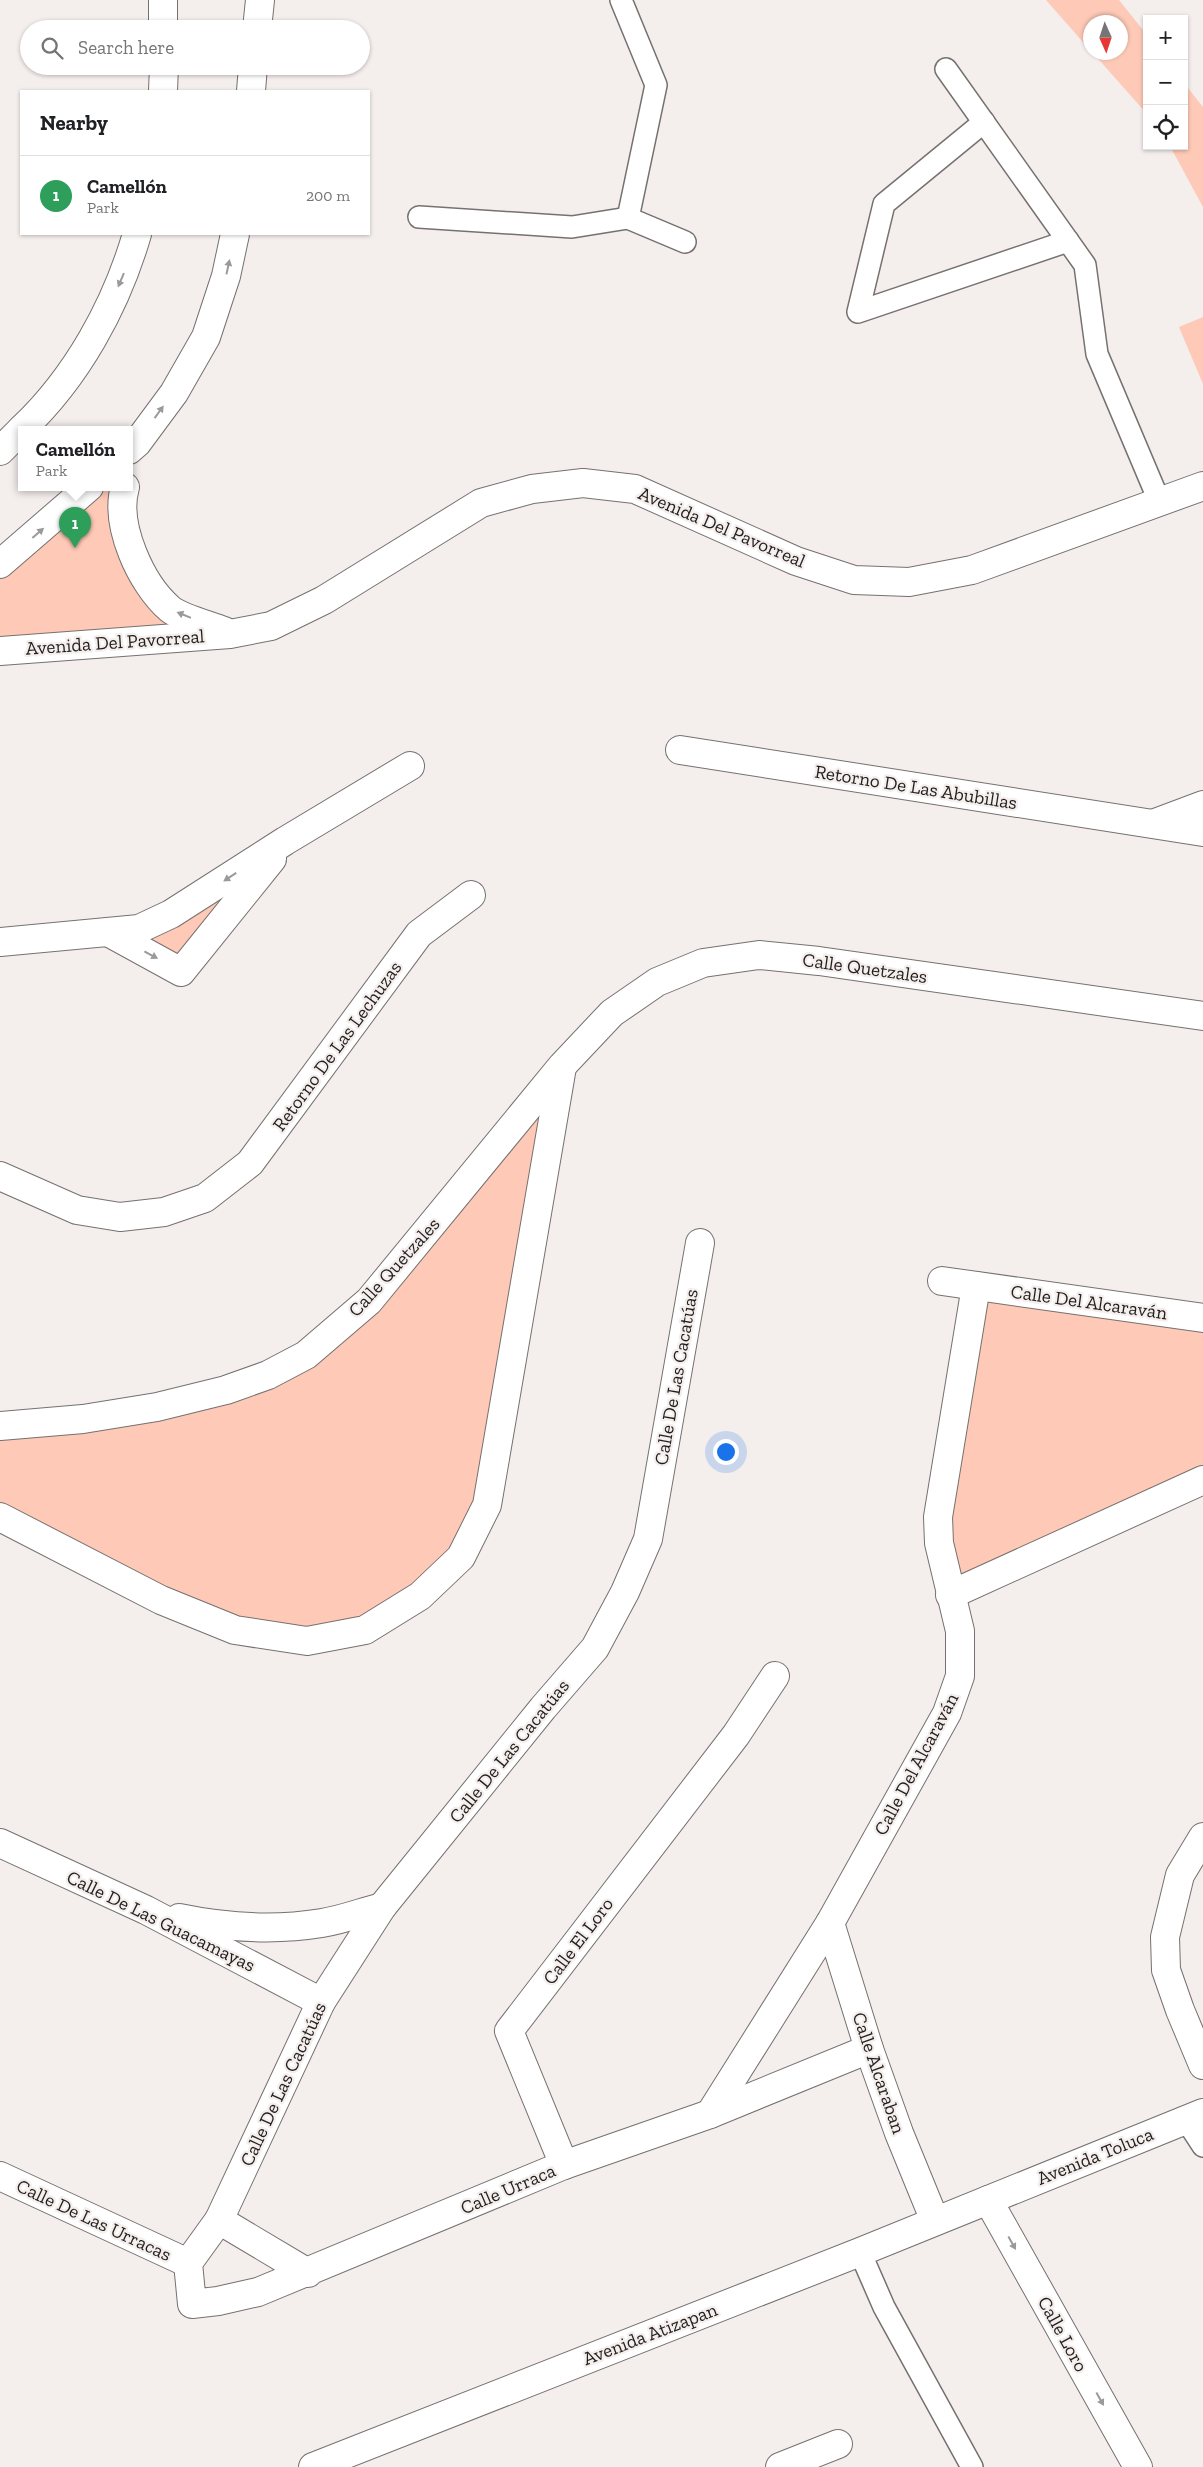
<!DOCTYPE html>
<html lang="en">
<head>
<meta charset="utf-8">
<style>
  body { margin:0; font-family:"Zilla Slab",serif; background:#f6f6f6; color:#202124 }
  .controls { position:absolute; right:15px; top:15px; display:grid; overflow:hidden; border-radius:0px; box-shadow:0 1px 4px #0004 }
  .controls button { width:45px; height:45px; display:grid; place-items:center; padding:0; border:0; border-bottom:1px solid #e0e0e0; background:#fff; color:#202124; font:25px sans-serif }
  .compass { position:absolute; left:1083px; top:15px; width:45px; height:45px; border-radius:50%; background:#fff; box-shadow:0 1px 4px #0004; rotate:177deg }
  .you { position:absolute; left:725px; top:1451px; width:18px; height:18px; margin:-12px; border:4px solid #fff; border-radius:50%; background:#1a73e8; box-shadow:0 0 0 8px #1a73e833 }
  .badge { display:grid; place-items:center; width:32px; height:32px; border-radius:50%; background:#db2777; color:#fff; font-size:16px; font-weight:700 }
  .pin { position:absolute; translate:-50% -41px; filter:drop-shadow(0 1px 2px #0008) }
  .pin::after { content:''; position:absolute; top:26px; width:18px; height:15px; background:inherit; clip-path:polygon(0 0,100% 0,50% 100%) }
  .popup { position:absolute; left:18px; top:426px; width:115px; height:65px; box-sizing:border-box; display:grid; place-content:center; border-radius:0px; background:#fff; filter:drop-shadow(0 1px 4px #0005); font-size:16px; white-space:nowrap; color:#757577 }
  .popup b { font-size:19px; color:#202124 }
  .popup::after { content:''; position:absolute; left:50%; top:100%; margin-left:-10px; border:10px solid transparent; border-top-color:#fff }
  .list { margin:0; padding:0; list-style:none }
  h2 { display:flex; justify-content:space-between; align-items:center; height:65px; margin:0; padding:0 20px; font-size:21px }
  h2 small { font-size:16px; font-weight:400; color:#757577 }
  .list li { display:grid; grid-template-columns:32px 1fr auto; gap:15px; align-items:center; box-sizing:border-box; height:80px; padding:0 20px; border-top:1px solid #e0e0e0 }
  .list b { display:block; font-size:19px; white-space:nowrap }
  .list p { margin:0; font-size:16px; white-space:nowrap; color:#757577 }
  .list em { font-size:16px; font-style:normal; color:#757577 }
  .icon { flex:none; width:28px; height:28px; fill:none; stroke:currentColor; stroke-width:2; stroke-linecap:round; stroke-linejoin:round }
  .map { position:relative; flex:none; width:1203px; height:2467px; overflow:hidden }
  .search { position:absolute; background:#fff; box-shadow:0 1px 4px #0004; left:20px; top:20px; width:350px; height:55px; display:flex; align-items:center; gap:12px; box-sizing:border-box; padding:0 18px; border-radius:28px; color:#757577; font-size:19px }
  .panel { position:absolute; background:#fff; box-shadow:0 1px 4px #0004; left:20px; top:90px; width:350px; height:145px; border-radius:0px }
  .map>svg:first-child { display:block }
  .green { fill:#fec9b6 }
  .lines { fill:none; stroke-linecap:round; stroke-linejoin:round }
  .lane-casing { stroke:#76716f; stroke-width:24 }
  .street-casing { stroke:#76716f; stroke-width:30 }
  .secondary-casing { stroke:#76716f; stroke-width:30 }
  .lane { stroke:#fff; stroke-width:21 }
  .street { stroke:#fff; stroke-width:28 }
  .secondary { stroke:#fff; stroke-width:28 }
  .oneway { fill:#9b9a9a }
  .labels { text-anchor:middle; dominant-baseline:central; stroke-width:4.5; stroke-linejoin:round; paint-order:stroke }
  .street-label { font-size:19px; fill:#211f1e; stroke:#f4eeec }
</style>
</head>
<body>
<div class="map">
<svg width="1203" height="2467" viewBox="0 0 1203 2467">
  <rect width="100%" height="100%" fill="#f4eeec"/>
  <!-- green -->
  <g class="green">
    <path d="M1046,0H1119L1147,35V114L1093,53L1120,52V22H1090V50Z"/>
    <path d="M1184,83L1203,107V207L1170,146H1184Z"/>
    <path d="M1203,317V384L1179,327Z"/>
    <path d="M89,487H125L141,575L230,634L0,651V564Z"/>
    <path d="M285,841L181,972L108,932Z"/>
    <path d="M562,1066L498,1448L461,1557L365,1630H235L0,1517V1426L83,1419L306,1355Z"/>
    <path d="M976,1286L1203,1318V1480L950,1595L939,1543Z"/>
  </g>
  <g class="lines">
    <defs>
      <g id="lane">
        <path d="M621,0L656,85L628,218L685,242"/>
        <path d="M946,69L1085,265L1097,354L1160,503"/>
        <path d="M984,122L884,204L858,312L1068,241"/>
        <path d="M419,217L572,227L628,218"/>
        <path d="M1186,2120L1203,2146"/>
        <path d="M860,2252L884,2307L972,2467"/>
      </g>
      <g id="street">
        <path d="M163,0V29"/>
        <path d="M257,29L260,0"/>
        <path d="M163,91L164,66"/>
        <path d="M251,91L253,66"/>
        <path d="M22,429C77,377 116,306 137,234"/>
        <path d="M129,450L137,443L174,393L206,337L226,276L235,234"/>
        <path d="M0,451L21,430"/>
        <path d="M125,487C114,525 141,584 170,609C181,618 209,625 224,631"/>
        <path d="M0,564L89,487"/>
        <path d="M0,651L230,634L271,626L324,600L481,503L532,489L583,483L635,489L796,561L854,580L909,582L972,570L1203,486"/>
        <path d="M680,750L1203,832"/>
        <path d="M1155,823L1203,805"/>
        <path d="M108,932L181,972L272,859"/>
        <path d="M0,942L139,929L171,914L285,841L410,766"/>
        <path d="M0,1176L77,1210L120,1217L164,1212L205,1198L250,1163L419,934L471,895"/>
        <path d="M942,1281L1203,1318"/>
        <path d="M0,1426L83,1419L157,1407L226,1390L268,1375L306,1355L369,1301L562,1066L612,1013L657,982L703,963L759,955L819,961L1203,1016"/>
        <path d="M0,1517L161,1600L235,1630L307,1641L365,1630L420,1596L461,1557L487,1505L562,1067"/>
        <path d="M950,1595L1203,1480"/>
        <path d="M1203,1837L1180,1875L1165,1937L1166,1970L1180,2010L1203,2065"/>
        <path d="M0,1843L146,1910L321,2002"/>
        <path d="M179,1918C227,1928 273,1931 322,1923C342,1920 362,1912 382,1907"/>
        <path d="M830,1923L869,2049L899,2133L935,2221"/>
        <path d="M710,2114L830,1923L947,1713L960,1676V1631L939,1543L938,1517L976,1286"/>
        <path d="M564,2165L509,2031L736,1735L775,1676"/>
        <path d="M0,2176L188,2263"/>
        <path d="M988,2200L1138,2467"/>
        <path d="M219,2220L321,2002L382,1907L543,1708L595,1648L625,1592L648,1539L700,1243"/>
        <path d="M308,2273L219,2220L188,2263L192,2304L218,2301L258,2292L564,2165L710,2114L869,2049"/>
        <path d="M780,2467L838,2444"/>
      </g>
      <path id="secondary" d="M313,2467L860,2252L1203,2113"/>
    </defs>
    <!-- lane casing -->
    <use href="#lane" class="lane-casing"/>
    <!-- street casing -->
    <use href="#street" class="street-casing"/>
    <!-- secondary casing -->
    <use href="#secondary" class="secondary-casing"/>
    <!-- lane -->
    <use href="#lane" class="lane"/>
    <!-- street -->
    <use href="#street" class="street"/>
    <!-- secondary -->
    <use href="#secondary" class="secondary"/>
  </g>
  <!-- one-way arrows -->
  <defs><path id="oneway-solid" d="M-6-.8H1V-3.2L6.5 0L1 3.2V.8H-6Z" transform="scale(1.25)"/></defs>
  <g class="oneway">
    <use href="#oneway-solid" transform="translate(228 267) rotate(-78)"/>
    <use href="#oneway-solid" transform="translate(121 280) rotate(113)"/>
    <use href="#oneway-solid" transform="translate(159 412) rotate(-54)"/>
    <use href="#oneway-solid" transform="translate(38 533) rotate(-41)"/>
    <use href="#oneway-solid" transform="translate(184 615) rotate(-158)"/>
    <use href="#oneway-solid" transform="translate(230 877) rotate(147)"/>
    <use href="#oneway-solid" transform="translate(151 955) rotate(28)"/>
    <use href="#oneway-solid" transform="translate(1012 2243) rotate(61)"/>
    <use href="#oneway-solid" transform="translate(1100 2399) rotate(61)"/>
  </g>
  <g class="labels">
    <!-- street labels -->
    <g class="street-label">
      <text transform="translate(722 527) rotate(23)">Avenida Del Pavorreal</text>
      <text transform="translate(115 642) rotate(-4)">Avenida Del Pavorreal</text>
      <text transform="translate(916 787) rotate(9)">Retorno De Las Abubillas</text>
      <text transform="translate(865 968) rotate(8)">Calle Quetzales</text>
      <text transform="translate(337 1046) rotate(-54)">Retorno De Las Lechuzas</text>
      <text transform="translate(394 1267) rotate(-48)">Calle Quetzales</text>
      <text transform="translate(1089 1302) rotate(8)">Calle Del Alcaraván</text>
      <text transform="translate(676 1377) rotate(-80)">Calle De Las Cacatúas</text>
      <text transform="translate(509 1751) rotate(-51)">Calle De Las Cacatúas</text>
      <text transform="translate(916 1764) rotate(-62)">Calle Del Alcaraván</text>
      <text transform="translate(161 1921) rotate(26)">Calle De Las Guacamayas</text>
      <text transform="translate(578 1941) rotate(-53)">Calle El Loro</text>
      <text transform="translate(879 2073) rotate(71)">Calle Alcaraban</text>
      <text transform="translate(283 2084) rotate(-65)">Calle De Las Cacatúas</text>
      <text transform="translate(1095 2156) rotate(-22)">Avenida Toluca</text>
      <text transform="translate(508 2189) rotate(-23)">Calle Urraca</text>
      <text transform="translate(94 2220) rotate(25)">Calle De Las Urracas</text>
      <text transform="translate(650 2334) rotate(-21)">Avenida Atizapan</text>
      <text transform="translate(1063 2334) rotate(61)">Calle Loro</text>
    </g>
  </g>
</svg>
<div class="controls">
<button>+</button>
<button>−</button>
<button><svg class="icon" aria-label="locate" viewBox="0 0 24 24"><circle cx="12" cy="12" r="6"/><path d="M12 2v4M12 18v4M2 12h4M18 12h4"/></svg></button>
</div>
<svg class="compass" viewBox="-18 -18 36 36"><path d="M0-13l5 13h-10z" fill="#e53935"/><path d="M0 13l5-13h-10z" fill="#757577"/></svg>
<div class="you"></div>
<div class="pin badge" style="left:75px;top:548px;background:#2e9e5b">1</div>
<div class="popup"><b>Camellón</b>Park</div>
<div class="search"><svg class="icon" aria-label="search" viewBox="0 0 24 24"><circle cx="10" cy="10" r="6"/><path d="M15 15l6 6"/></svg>Search here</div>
<section class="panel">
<h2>Nearby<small></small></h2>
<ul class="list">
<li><span class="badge" style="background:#2e9e5b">1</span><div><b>Camellón</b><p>Park</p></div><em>200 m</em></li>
</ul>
</section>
</div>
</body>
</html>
